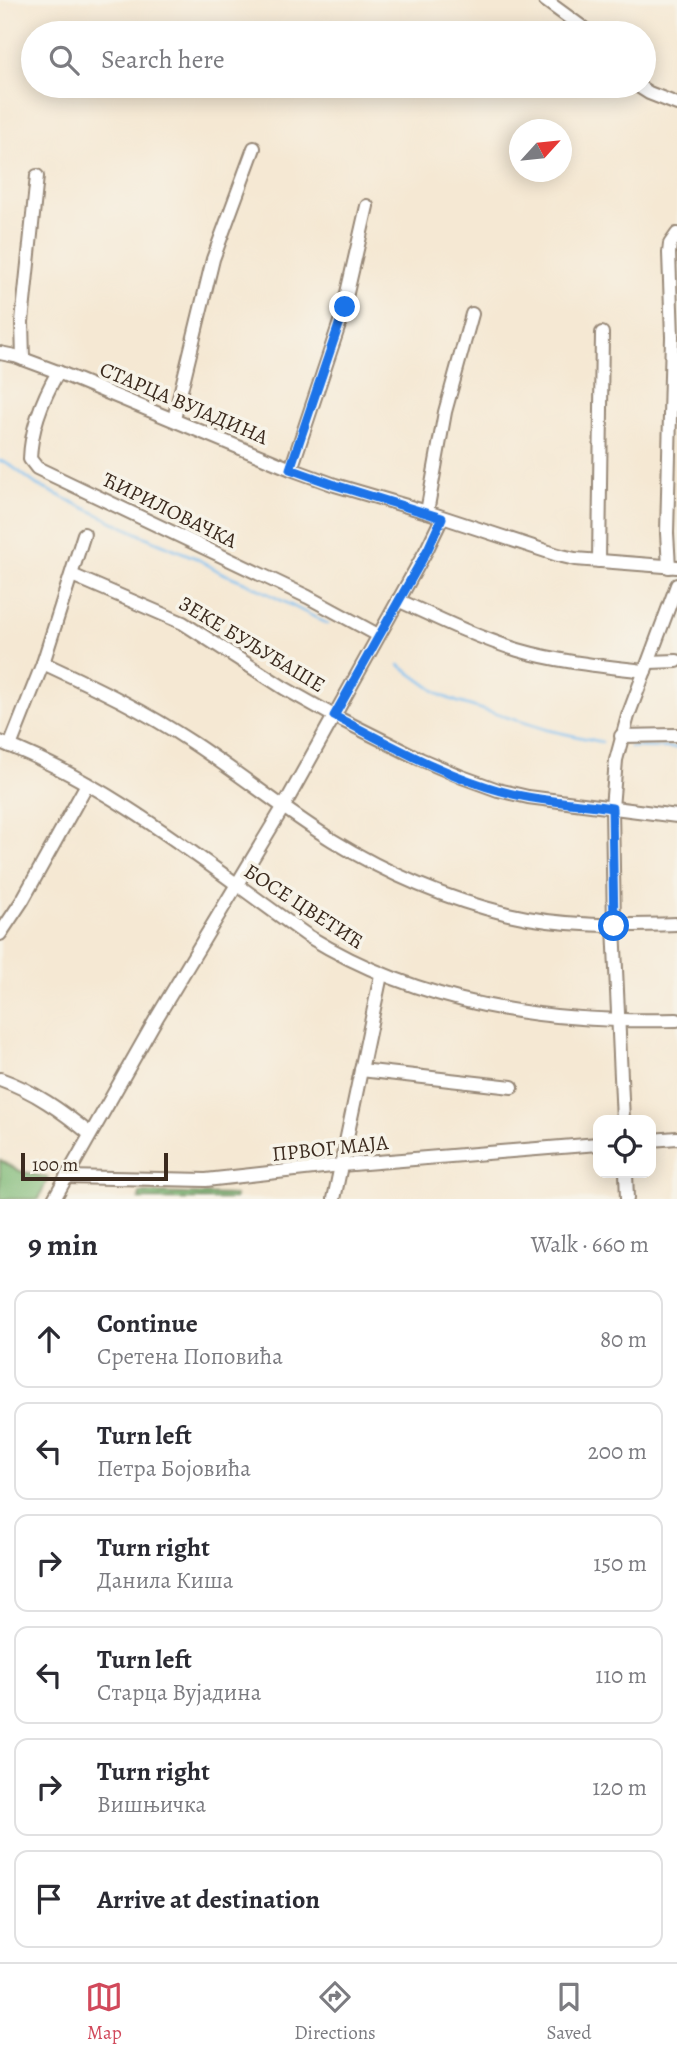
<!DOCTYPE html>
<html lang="en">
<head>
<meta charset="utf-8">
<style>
  body { margin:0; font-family:Alegreya,serif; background:#f2f2f3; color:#2b2b33 }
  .controls { position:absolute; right:21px; bottom:21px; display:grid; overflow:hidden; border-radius:14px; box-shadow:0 4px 18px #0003 }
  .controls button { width:63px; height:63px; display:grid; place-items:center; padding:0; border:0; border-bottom:2px solid #e1e1e2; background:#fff; color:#2b2b33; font:35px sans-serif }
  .compass { position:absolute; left:509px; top:119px; width:63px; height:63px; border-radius:50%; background:#fff; box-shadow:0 4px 18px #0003; rotate:63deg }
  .scale { position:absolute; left:21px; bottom:18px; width:147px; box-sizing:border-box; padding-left:7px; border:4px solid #3b2a1e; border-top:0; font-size:19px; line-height:24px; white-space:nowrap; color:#3b2a1e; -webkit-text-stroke:5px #f7f3e8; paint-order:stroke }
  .stop { position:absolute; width:21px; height:21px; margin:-16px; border:5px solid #1a73e8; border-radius:50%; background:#fff }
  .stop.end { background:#1a73e8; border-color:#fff; box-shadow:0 2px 7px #0008 }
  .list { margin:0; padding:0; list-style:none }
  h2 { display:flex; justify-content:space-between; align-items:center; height:91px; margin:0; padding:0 28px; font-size:30px }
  h2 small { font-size:23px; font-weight:400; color:#7c7c81 }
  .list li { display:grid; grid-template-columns:46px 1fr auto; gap:21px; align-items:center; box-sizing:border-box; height:98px; margin:0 14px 14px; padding:0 14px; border:2px solid #e1e1e2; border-radius:14px }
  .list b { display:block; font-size:26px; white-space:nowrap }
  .list p { margin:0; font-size:23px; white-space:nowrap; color:#7c7c81 }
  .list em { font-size:23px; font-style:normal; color:#7c7c81 }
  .icon { flex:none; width:38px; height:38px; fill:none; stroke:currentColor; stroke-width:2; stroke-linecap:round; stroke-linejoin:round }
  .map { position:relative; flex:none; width:677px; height:1199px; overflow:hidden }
  .search { position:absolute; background:#fff; box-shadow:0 4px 18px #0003; left:21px; right:21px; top:21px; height:77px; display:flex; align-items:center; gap:18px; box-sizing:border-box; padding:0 24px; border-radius:38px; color:#7c7c81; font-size:26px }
  .sheet { height:763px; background:#fff }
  nav { display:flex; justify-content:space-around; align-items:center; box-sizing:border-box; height:98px; border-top:2px solid #e1e1e2; background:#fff; font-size:19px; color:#7c7c81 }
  nav a { display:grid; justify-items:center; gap:4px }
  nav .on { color:#d1495b }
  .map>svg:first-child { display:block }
  .forest { fill:#80ba78; stroke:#5e724b; stroke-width:2 }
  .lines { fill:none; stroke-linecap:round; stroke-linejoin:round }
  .stream { stroke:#7cbef1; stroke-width:2.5 }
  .minor-casing { stroke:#988978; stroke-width:16 }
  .minor { stroke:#fff; stroke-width:12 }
  .route { stroke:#1a73e8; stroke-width:9 }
  .labels { text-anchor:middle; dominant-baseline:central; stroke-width:7; stroke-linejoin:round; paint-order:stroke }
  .street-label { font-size:21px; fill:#3b2a1e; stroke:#f7f3e8 }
</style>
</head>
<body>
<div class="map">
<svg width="677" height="1199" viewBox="0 0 677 1199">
  <rect width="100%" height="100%" fill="#f7f3e8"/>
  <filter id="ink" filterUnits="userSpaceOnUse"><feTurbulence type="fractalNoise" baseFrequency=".0143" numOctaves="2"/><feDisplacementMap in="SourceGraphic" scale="14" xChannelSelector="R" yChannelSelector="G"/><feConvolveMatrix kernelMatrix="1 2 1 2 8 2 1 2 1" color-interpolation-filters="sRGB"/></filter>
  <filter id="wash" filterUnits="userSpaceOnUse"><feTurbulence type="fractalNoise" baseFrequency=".00686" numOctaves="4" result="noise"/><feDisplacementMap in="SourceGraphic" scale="28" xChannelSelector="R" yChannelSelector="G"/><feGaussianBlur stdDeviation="1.57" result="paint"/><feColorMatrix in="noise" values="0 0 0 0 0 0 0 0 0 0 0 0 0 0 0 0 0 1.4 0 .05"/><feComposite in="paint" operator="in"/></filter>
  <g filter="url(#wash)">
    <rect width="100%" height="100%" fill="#f5e8d3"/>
    <!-- forest -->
    <g class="forest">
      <path d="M0,1160L20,1171L48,1178L39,1199H0Z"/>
      <path d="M140,1193L235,1195V1199H139Z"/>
    </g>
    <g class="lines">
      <!-- stream -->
      <g class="stream">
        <path d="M0,461L6,462L37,485L143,536L196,558L220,572L247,583L328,624"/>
        <path d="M399,665L442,696L458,702L548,730L602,742"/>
        <path d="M630,747L677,748"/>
      </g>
    </g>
  </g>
  <g filter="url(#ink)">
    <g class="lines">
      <defs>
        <g id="minor">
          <path d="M545,0L590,33"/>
          <path d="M638,86L649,93L677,104"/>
          <path d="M0,353L15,356L58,372L291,469L335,485L427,512L558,555L575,559L677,567"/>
          <path d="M23,359L22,322L37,176"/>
          <path d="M58,372C43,398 31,428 30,459L37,468L308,597L378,635"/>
          <path d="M174,419L213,259L254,148"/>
          <path d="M291,469L341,319L367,206"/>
          <path d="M427,512L445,412L472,314"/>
          <path d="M599,561L602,333"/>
          <path d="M669,567L667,533L672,337L669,253L670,244L677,234"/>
          <path d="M72,575L183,623L284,688L334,716L420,759L462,777L498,790L528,797L677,816"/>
          <path d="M398,600C437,618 476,637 518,650C559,662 602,666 645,671"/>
          <path d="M649,662L677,661"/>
          <path d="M43,663C95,687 145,711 193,743C240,774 284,810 332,840C386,873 446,899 508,914C563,927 621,926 677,924"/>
          <path d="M621,736L677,735"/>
          <path d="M0,742C113,785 210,867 308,936C422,1006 546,1023 677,1020"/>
          <path d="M10,746L43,663L84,534"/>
          <path d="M0,934L22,901L87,784"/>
          <path d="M361,1070L512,1087"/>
          <path d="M0,1079C34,1091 62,1111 90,1134"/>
          <path d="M623,1120L614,926L612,808L616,760L628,716L677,585"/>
          <path d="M651,1140L677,1138"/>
          <path d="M626,1173L627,1199"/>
          <path d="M66,1177L206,1180L341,1165L598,1144"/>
          <path d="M54,1199L156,1019L284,806L427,549L442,518"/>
          <path d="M334,1199L381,975"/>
        </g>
      </defs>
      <!-- minor casing -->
      <use href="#minor" class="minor-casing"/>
      <!-- minor -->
      <use href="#minor" class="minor"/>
    </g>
  </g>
  <g class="lines" filter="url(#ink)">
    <!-- route -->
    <path class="route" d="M345,307L290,469L335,485L442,518L428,549L334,716C388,743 442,775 501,791C537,801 575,803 612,808L614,926"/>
  </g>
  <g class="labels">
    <!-- street labels -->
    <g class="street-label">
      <text transform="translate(184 403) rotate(23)">СТАРЦА ВУЈАДИНА</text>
      <text transform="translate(170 510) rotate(26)">ЋИРИЛОВАЧКА</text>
      <text transform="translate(252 644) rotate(31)">ЗЕКЕ БУЉУБАШЕ</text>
      <text transform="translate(304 906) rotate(33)">БОСЕ ЦВЕТИЋ</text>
      <text transform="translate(330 1148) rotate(-6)">ПРВОГ МАЈА</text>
    </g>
  </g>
</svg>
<div class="controls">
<button><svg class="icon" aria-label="locate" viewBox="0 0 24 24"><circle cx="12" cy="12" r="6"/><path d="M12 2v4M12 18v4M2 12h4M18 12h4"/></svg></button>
</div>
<svg class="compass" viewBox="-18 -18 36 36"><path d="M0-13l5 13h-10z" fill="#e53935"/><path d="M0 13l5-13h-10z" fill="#7c7c81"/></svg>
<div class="scale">100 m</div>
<div class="stop" style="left:614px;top:926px"></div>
<div class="stop end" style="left:345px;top:307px"></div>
<div class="search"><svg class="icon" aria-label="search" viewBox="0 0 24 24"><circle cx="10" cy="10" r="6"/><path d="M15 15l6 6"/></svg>Search here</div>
</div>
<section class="sheet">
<h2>9 min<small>Walk · 660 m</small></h2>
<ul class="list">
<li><svg class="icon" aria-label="ahead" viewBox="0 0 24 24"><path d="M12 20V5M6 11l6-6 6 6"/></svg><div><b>Continue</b><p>Сретена Поповића</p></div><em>80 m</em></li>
<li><svg class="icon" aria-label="left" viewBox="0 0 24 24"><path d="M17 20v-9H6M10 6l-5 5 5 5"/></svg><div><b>Turn left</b><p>Петра Бојовића</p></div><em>200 m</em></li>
<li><svg class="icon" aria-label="right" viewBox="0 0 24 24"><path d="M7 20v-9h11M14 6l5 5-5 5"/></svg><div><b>Turn right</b><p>Данила Киша</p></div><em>150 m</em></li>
<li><svg class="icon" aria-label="left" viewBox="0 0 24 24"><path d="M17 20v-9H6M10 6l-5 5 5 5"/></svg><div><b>Turn left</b><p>Старца Вујадина</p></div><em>110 m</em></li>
<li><svg class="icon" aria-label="right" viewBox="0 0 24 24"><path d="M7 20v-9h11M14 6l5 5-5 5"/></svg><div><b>Turn right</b><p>Вишњичка</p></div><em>120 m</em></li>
<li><svg class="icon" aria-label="arrive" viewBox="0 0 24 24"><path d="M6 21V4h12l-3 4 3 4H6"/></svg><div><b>Arrive at destination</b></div></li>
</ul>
</section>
<nav>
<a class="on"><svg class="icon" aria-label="map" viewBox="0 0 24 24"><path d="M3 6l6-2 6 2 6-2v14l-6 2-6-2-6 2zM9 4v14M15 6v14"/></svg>Map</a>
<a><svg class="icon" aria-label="directions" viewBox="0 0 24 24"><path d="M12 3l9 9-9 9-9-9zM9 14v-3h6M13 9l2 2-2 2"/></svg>Directions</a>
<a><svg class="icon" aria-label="saved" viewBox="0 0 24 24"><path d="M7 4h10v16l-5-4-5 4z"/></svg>Saved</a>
</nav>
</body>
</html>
